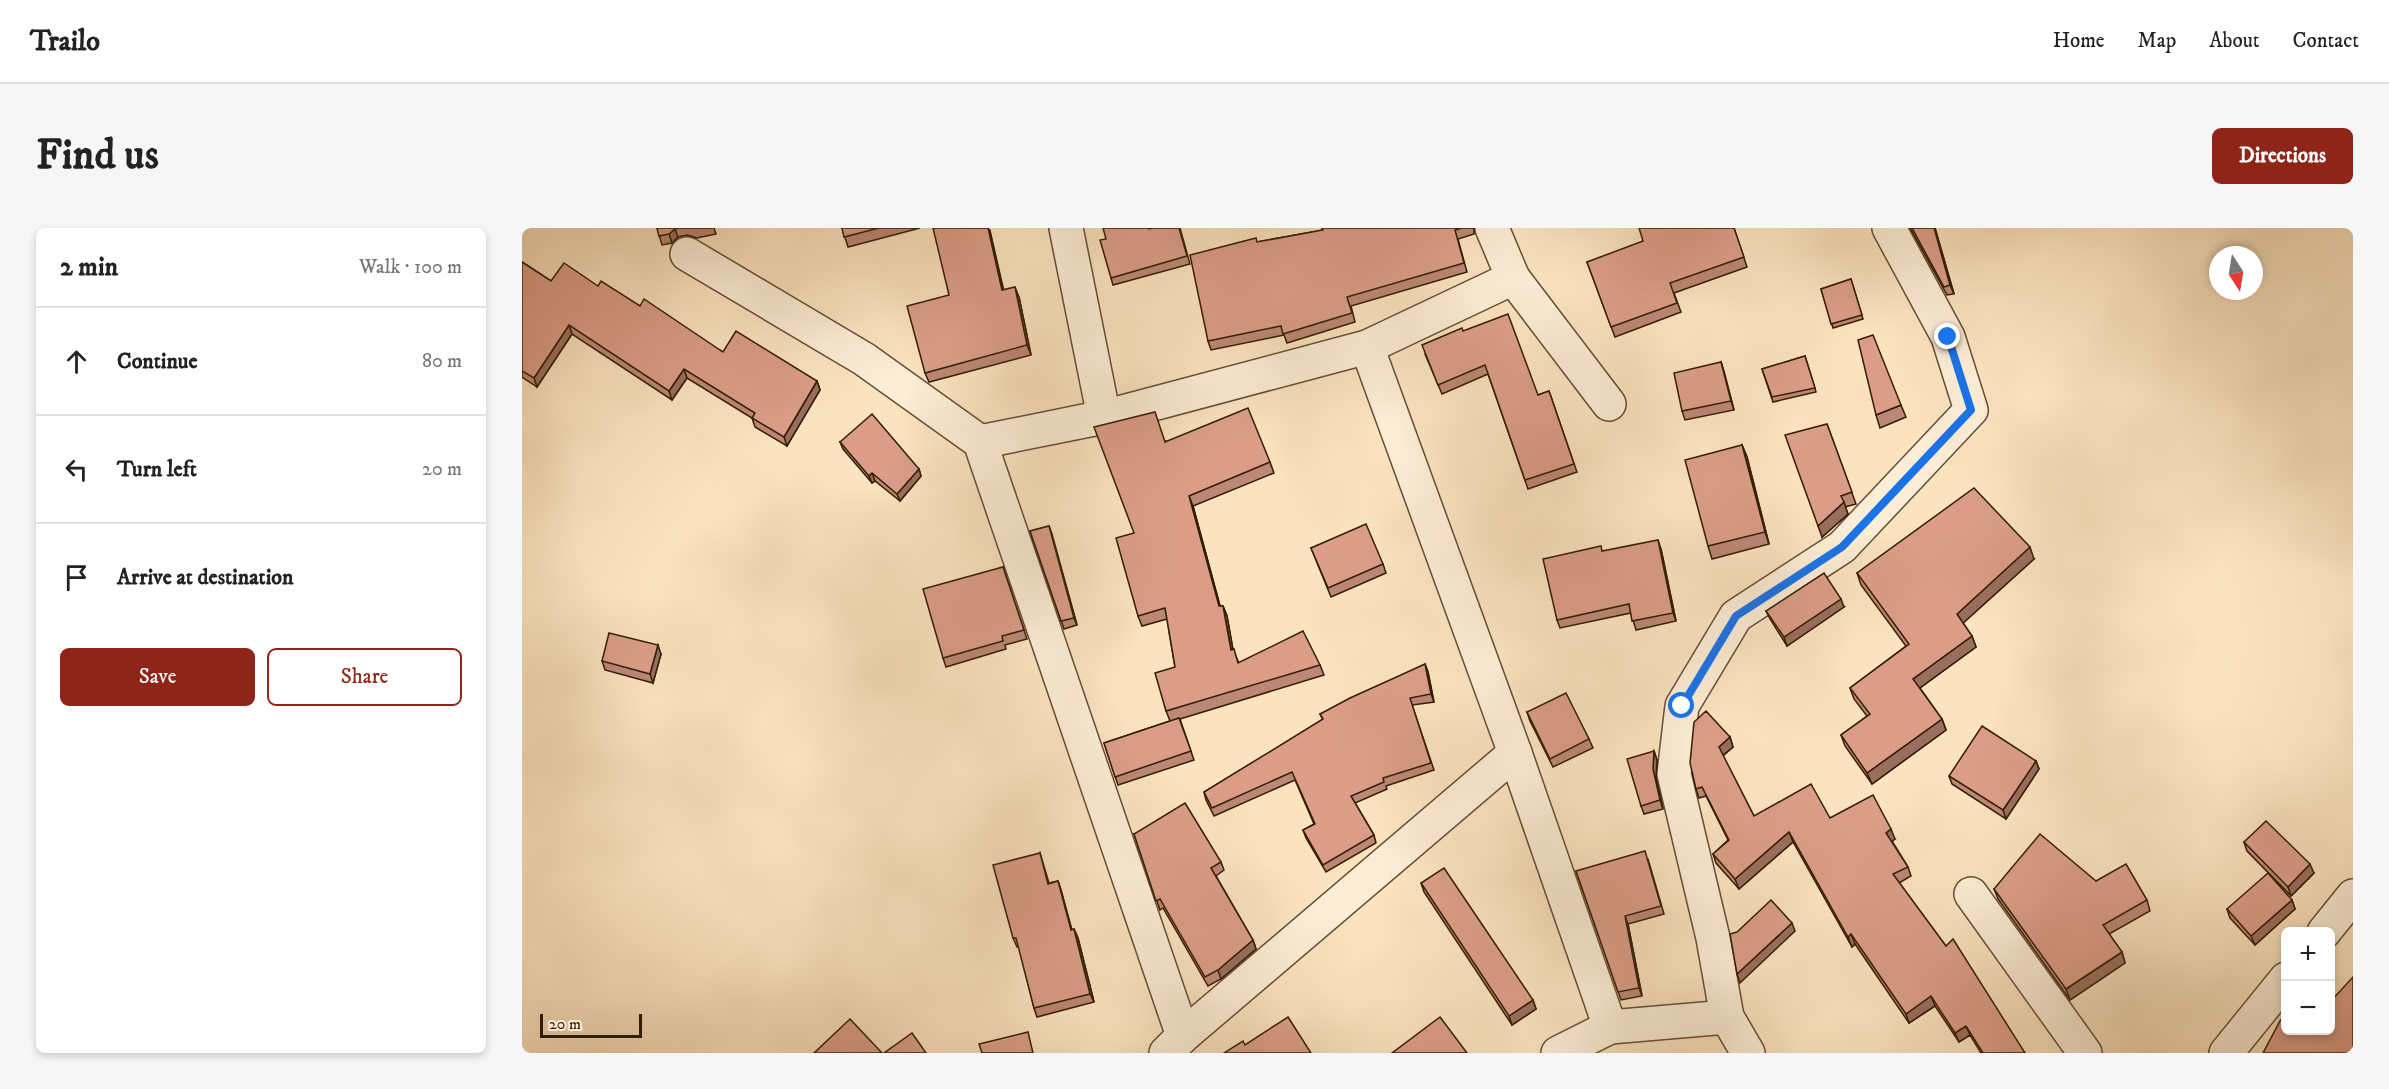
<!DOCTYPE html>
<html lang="en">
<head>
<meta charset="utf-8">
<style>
  body { margin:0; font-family:"IM FELL DW Pica",serif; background:#f6f6f6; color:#222 }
  .controls { position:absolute; right:18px; bottom:18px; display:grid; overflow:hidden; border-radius:9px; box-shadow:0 3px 9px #0003 }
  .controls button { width:54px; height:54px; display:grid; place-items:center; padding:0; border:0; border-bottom:2px solid #e0e0e0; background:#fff; color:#222; font:30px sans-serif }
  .compass { position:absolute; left:1687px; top:18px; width:54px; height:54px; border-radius:50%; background:#fff; box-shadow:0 3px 9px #0003; rotate:168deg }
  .scale { position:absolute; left:18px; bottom:15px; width:102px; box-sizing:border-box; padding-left:6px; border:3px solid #331d02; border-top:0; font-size:16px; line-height:21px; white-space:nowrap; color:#331d02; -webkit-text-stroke:4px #fcedd6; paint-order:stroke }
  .stop { position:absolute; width:18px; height:18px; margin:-14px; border:4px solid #1a73e8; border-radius:50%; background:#fff }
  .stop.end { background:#1a73e8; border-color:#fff; box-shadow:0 2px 6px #0008 }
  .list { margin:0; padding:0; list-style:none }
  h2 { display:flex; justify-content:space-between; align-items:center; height:78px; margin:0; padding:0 24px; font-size:26px }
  h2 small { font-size:20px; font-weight:400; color:#767676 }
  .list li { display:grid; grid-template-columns:39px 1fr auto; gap:18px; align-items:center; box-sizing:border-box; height:108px; padding:0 24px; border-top:2px solid #e0e0e0 }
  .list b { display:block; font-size:22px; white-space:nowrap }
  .list em { font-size:20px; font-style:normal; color:#767676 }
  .actions { display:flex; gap:12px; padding:18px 24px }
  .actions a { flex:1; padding:14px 0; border:2px solid #8f2418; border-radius:9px; text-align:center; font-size:21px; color:#8f2418 }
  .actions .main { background:#8f2418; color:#fff }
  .icon { flex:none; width:33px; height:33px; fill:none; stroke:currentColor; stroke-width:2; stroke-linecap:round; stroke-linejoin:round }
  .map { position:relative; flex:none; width:1831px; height:825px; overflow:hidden; border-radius:9px }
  header { display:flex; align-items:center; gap:36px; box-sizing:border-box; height:84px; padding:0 30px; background:#fff; border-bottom:2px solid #e0e0e0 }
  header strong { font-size:28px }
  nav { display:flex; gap:33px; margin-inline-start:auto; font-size:21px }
  .intro { display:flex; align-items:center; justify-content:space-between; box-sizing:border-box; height:144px; padding:0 36px }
  h1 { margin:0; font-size:42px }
  .button { padding:15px 27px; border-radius:9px; background:#8f2418; color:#fff; font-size:21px; font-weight:700 }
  main { display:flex; gap:36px; padding:0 36px }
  aside { flex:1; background:#fff; border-radius:9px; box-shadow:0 3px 9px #0003 }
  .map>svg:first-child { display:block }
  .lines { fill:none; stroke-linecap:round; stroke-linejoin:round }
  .street-casing { stroke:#654e32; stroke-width:36 }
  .street { stroke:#fcedd6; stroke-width:33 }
  .wall { fill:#bc8775; stroke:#331d02; stroke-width:1.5 }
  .shaded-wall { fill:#996e5f; stroke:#331d02; stroke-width:1.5 }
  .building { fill:#db9d88; stroke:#331d02; stroke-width:1.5 }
  .route { stroke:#1a73e8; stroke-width:8 }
</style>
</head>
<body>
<header>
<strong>Trailo</strong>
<nav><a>Home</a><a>Map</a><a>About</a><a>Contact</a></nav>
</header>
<div class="intro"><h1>Find us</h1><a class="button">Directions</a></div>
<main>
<aside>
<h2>2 min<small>Walk · 100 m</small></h2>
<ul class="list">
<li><svg class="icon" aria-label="ahead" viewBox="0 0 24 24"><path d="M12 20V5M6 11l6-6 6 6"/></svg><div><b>Continue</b></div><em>80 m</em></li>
<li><svg class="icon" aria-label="left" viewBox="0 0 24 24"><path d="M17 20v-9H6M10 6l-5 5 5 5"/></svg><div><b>Turn left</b></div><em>20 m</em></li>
<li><svg class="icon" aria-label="arrive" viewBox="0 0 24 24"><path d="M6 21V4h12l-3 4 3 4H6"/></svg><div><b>Arrive at destination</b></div></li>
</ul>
<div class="actions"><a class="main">Save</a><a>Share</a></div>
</aside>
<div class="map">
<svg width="1831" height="825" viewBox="0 0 1831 825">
  <rect width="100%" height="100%" fill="#fbe3c0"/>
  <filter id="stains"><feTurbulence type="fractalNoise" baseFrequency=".00333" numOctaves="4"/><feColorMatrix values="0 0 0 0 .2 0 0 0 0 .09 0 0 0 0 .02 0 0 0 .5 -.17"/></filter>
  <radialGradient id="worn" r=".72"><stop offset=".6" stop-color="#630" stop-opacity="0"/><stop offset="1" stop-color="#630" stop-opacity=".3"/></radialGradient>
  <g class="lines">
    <defs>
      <g id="street">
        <path d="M544,0L582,189"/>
        <path d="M165,26L342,131L458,214L661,808"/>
        <path d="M991,50L1087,176"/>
        <path d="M845,119L993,525L1088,799L1205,789L1226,825"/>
        <path d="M458,214L582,189L845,119L991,50L970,0"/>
        <path d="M1449,666L1563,825"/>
        <path d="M1802,704L1831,668"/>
        <path d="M1205,789L1191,710L1152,546L1160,478L1214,388L1320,319L1449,182L1426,109L1367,0"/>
        <path d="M644,825L661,808L993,525"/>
        <path d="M1036,825L1088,799"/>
        <path d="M1704,825L1764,751"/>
      </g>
    </defs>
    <!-- street casing -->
    <use href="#street" class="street-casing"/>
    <!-- street -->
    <use href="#street" class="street"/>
  </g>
  <!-- wall -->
  <g class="wall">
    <path d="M135,0H192L194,6L175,10L165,7L156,9L150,15L140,17Z"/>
    <path d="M320,0H398L326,19Z"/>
    <path d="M631,0H658L668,36L591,57L589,50L628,1Z"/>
    <path d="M800,0H952V6L936,11L945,44L829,78L833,94L765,115L762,107L689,122L686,113L735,14L801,2Z"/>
    <path d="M1212,0L1225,39L1152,65L1159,84L1093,109L1065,34Z"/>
    <path d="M1388,0H1413L1432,66L1425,67Z"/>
    <path d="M468,3L481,62L497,69L509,127L407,154L403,145L427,67Z"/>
    <path d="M0,34L29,53L76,58L118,78L201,124L295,153L298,162L265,218L233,199L230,190L165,150L150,172L50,106L15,159L0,149Z"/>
    <path d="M1329,51L1341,91L1311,100L1299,61Z"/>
    <path d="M941,103L1016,167L1027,163L1055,244L1006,261L966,146L920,166L903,126Z"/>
    <path d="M1283,128L1294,164L1251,174L1240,141Z"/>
    <path d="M1199,134L1212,182L1163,192L1160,183Z"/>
    <path d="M1379,177L1384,189L1358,200L1354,187Z"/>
    <path d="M1305,196L1334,276L1323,279L1326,286L1300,309Z"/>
    <path d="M643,213L748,234L752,245L671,278L698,378H701L705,388L711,422L717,435L798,437L802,447L658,491L672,532L596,557L582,515L648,493L644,483L653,439L645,391L620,398L616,388L612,305Z"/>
    <path d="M318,214L397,241L399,248L378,273L353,253L350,255L321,221Z"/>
    <path d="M1220,217L1225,229L1247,316L1190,331L1186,318Z"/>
    <path d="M527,298L555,397L542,401L508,303Z"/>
    <path d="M789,320L861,336L864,345L809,369Z"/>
    <path d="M1139,321L1154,393L1114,402L1109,385L1038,400L1035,392L1081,323Z"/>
    <path d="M1512,331L1441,395L1450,408L1454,419L1398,460L1420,491L1424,502L1350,556L1323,518L1319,507L1345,488L1332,471L1328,460L1384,418L1339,357L1335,345Z"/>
    <path d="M481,339L505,411L483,417L484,421L424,439L421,430Z"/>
    <path d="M1322,379L1265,418L1248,391L1244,383Z"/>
    <path d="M139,426L131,455L83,442L80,433Z"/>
    <path d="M903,436L906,444L912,474L890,477L912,542L864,558L865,561L833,575L852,607L854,615L804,644L784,610L781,602L792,596L773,552L692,588L684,572L682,564L801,492L798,486Z"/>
    <path d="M1005,484L1067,511L1071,520L1031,539L1008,493Z"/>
    <path d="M1208,509L1211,519L1201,528L1232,588L1308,590L1373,611L1370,613L1386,639L1389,648L1377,655L1503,825H1459L1448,807L1437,814L1413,778L1387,795L1333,716L1330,719L1271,614L1217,661L1194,635L1191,626L1206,612L1184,568L1177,570L1174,561Z"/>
    <path d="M1132,523L1135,532L1134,550L1141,581L1122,586L1119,578Z"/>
    <path d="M1514,533L1517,541L1484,591L1430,556L1427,548Z"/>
    <path d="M612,606L699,634L702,642L694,648L731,712L734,721L699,751L686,758L641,680L638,682Z"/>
    <path d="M1722,614L1792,645L1769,668L1725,623Z"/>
    <path d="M518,625L527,655L536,653L539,662L550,702L552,701L556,710L572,774L515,789L512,780L497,719H495L491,710Z"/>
    <path d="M1126,631L1142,686L1106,696L1120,768L1099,772L1054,643Z"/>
    <path d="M1574,653L1625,672L1628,683L1587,706L1600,724L1603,735L1548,772L1476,671L1472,661Z"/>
    <path d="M899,655L1011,772L1014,781L990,797L902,664Z"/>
    <path d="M1770,672L1773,681L1733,717L1708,690L1705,681Z"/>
  </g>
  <!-- shaded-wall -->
  <g class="shaded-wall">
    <path d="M466,0L468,3L484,72L480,62Z"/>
    <path d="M1412,0H1413L1432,66L1428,57Z"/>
    <path d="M153,1L156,9L150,15L147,6Z"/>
    <path d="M493,59L497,69L509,127L505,117Z"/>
    <path d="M47,97L50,106L15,159L12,150Z"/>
    <path d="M1199,134L1202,143L1212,182L1209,173Z"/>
    <path d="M162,141L165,150L150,172L147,163Z"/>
    <path d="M295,153L298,162L265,218L262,209Z"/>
    <path d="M1220,217L1225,229L1247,316L1243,304Z"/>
    <path d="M397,241L399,248L378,273L375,266Z"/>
    <path d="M350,245L353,253L350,255L347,248Z"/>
    <path d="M667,268L671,278L701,389L697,378Z"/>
    <path d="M1322,274L1326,286L1300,309L1296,298Z"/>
    <path d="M527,298L530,306L555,397L552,390Z"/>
    <path d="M1136,312L1139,321L1154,393L1151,385Z"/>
    <path d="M1508,319L1512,331L1439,397L1435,386Z"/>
    <path d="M1319,371L1322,379L1265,418L1262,409Z"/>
    <path d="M701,378L705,388L713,433L709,422Z"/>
    <path d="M1450,408L1454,419L1395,462L1391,451Z"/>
    <path d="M136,417L139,426L131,455L128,446Z"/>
    <path d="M903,436L906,444L912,474L909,466Z"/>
    <path d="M1420,491L1424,502L1350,556L1345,545Z"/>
    <path d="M1208,509L1211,519L1200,528L1197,519Z"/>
    <path d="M1132,523L1135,532L1134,550L1141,581L1138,572L1131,541Z"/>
    <path d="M1514,533L1517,541L1484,591L1481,582Z"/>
    <path d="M1369,601L1373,611L1368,615L1364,605Z"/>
    <path d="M1267,604L1271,614L1217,661L1213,651Z"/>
    <path d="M1788,636L1792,645L1769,668L1766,659Z"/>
    <path d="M536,653L539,662L552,711L549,702Z"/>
    <path d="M1770,672L1773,681L1733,717L1729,708Z"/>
    <path d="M1103,688L1106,696L1120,768L1117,760Z"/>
    <path d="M1270,695L1273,703L1218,755L1215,746Z"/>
    <path d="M552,701L556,710L572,774L568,766Z"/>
    <path d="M1329,706L1333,716L1330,719L1326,709Z"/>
    <path d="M731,712L734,721L699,751L696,742Z"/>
    <path d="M1600,724L1603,735L1548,772L1544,761Z"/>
    <path d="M1409,768L1413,778L1387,795L1384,786Z"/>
    <path d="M1011,772L1014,781L990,797L987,788Z"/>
    <path d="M1444,798L1448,807L1437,814L1433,805Z"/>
  </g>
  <!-- building -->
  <g class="building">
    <path d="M135,0H156L153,1L147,6L137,8Z"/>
    <path d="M320,0H357L322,9Z"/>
    <path d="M411,0H466L480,62L493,59L505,117L403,145L385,78L427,67Z"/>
    <path d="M581,0H626L627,1L631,0H657L665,28L589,50L578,12L584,11Z"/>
    <path d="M800,0H940L933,2L942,35L825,69L830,85L761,106L759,98L686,113L668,27L734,10L735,14L801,2Z"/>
    <path d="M1117,0H1212L1222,29L1148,55L1155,75L1089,99L1065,34L1121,13Z"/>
    <path d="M1390,0H1412L1428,57L1422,59Z"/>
    <path d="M0,34L29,53L42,35L76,58L79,53L118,78L122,71L201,124L214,103L295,153L262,209L230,190L233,185L162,141L147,163L47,97L12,150L0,143Z"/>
    <path d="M1329,51L1340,87L1309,96L1299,61Z"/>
    <path d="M986,86L1016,167L1027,163L1052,236L1003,252L963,137L916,157L900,117L940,100L941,103Z"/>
    <path d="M1351,107L1379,177L1354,187L1336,112Z"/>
    <path d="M1283,128L1293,160L1250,169L1240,141Z"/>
    <path d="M1199,134L1209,173L1160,183L1152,145Z"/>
    <path d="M726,180L748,234L667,268L697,378H701L709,422L712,421L716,435L781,403L798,437L644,483L633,445L653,439L643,380L616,388L594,310L612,305L572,199L633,184L643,214Z"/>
    <path d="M350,186L397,241L375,266L350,245L347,248L318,214Z"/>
    <path d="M1305,196L1330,264L1319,268L1322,274L1296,298L1263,207Z"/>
    <path d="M1220,217L1243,304L1186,318L1163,232Z"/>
    <path d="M1452,260L1508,319L1435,386L1450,408L1391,451L1420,491L1345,545L1319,507L1348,486L1328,460L1387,416L1335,345Z"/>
    <path d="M844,296L861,336L806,360L789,320Z"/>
    <path d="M527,298L552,390L539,393L508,303Z"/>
    <path d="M1136,312L1151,385L1110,393L1107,376L1035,392L1021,331L1079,318L1080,323Z"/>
    <path d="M481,339L502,402L480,408L481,413L421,430L401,361Z"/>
    <path d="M1302,345L1319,371L1262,409L1244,383Z"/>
    <path d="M87,405L136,417L128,446L80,433Z"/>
    <path d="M903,436L909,466L888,470L909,535L861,550L862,554L829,568L852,607L801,637L781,602L793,596L770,544L690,580L682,564L801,491L798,486L828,470Z"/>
    <path d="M1044,465L1067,511L1028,531L1005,484Z"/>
    <path d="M1184,483L1208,509L1197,519L1232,588L1289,556L1308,590L1351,567L1369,601L1364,605L1386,639L1371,646L1424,718L1431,711L1503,825H1461L1444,798L1433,805L1409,768L1384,786L1329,706L1326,709L1267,604L1213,651L1191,626L1207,612L1180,559L1174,561L1168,535L1172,494Z"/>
    <path d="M657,490L669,523L593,549L582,515Z"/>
    <path d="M1460,498L1514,533L1481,582L1427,548Z"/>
    <path d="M1132,523L1131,541L1138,572L1119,578L1105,531Z"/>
    <path d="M663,575L699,634L689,640L731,712L696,742L683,749L638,671L634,673L612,606Z"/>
    <path d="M1744,593L1788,636L1766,659L1722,614Z"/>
    <path d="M1518,606L1574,653L1604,636L1625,672L1581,697L1600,724L1544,761L1472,661Z"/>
    <path d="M1123,623L1139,678L1103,688L1117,760L1096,764L1054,643Z"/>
    <path d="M518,625L526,656L536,653L549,702L552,701L568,766L512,780L494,710H491L471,637Z"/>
    <path d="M922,640L1011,772L987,788L899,655Z"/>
    <path d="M1746,645L1770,672L1729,708L1705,681Z"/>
    <path d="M1249,672L1270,695L1215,746L1208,706L1215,704Z"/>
    <path d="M1831,749V825H1741L1758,793L1764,786V802H1809V773Z"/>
    <path d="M766,789L789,825H702L721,813L723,817Z"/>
    <path d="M918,789L945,825H870Z"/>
    <path d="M328,791L360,825H292Z"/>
    <path d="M506,804L511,825H460L457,816Z"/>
    <path d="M390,805L404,825H362Z"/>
  </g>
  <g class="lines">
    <!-- route -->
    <path class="route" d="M1160,478L1214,388L1320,319L1449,182L1426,109"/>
  </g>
  <rect width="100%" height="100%" filter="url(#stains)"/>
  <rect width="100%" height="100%" fill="url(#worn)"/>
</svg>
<div class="controls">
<button>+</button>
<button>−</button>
</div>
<svg class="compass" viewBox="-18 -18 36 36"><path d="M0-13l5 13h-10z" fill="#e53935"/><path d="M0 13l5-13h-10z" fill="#767676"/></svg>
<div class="scale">20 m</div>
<div class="stop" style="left:1160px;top:478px"></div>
<div class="stop end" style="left:1426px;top:109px"></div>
</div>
</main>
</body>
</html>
